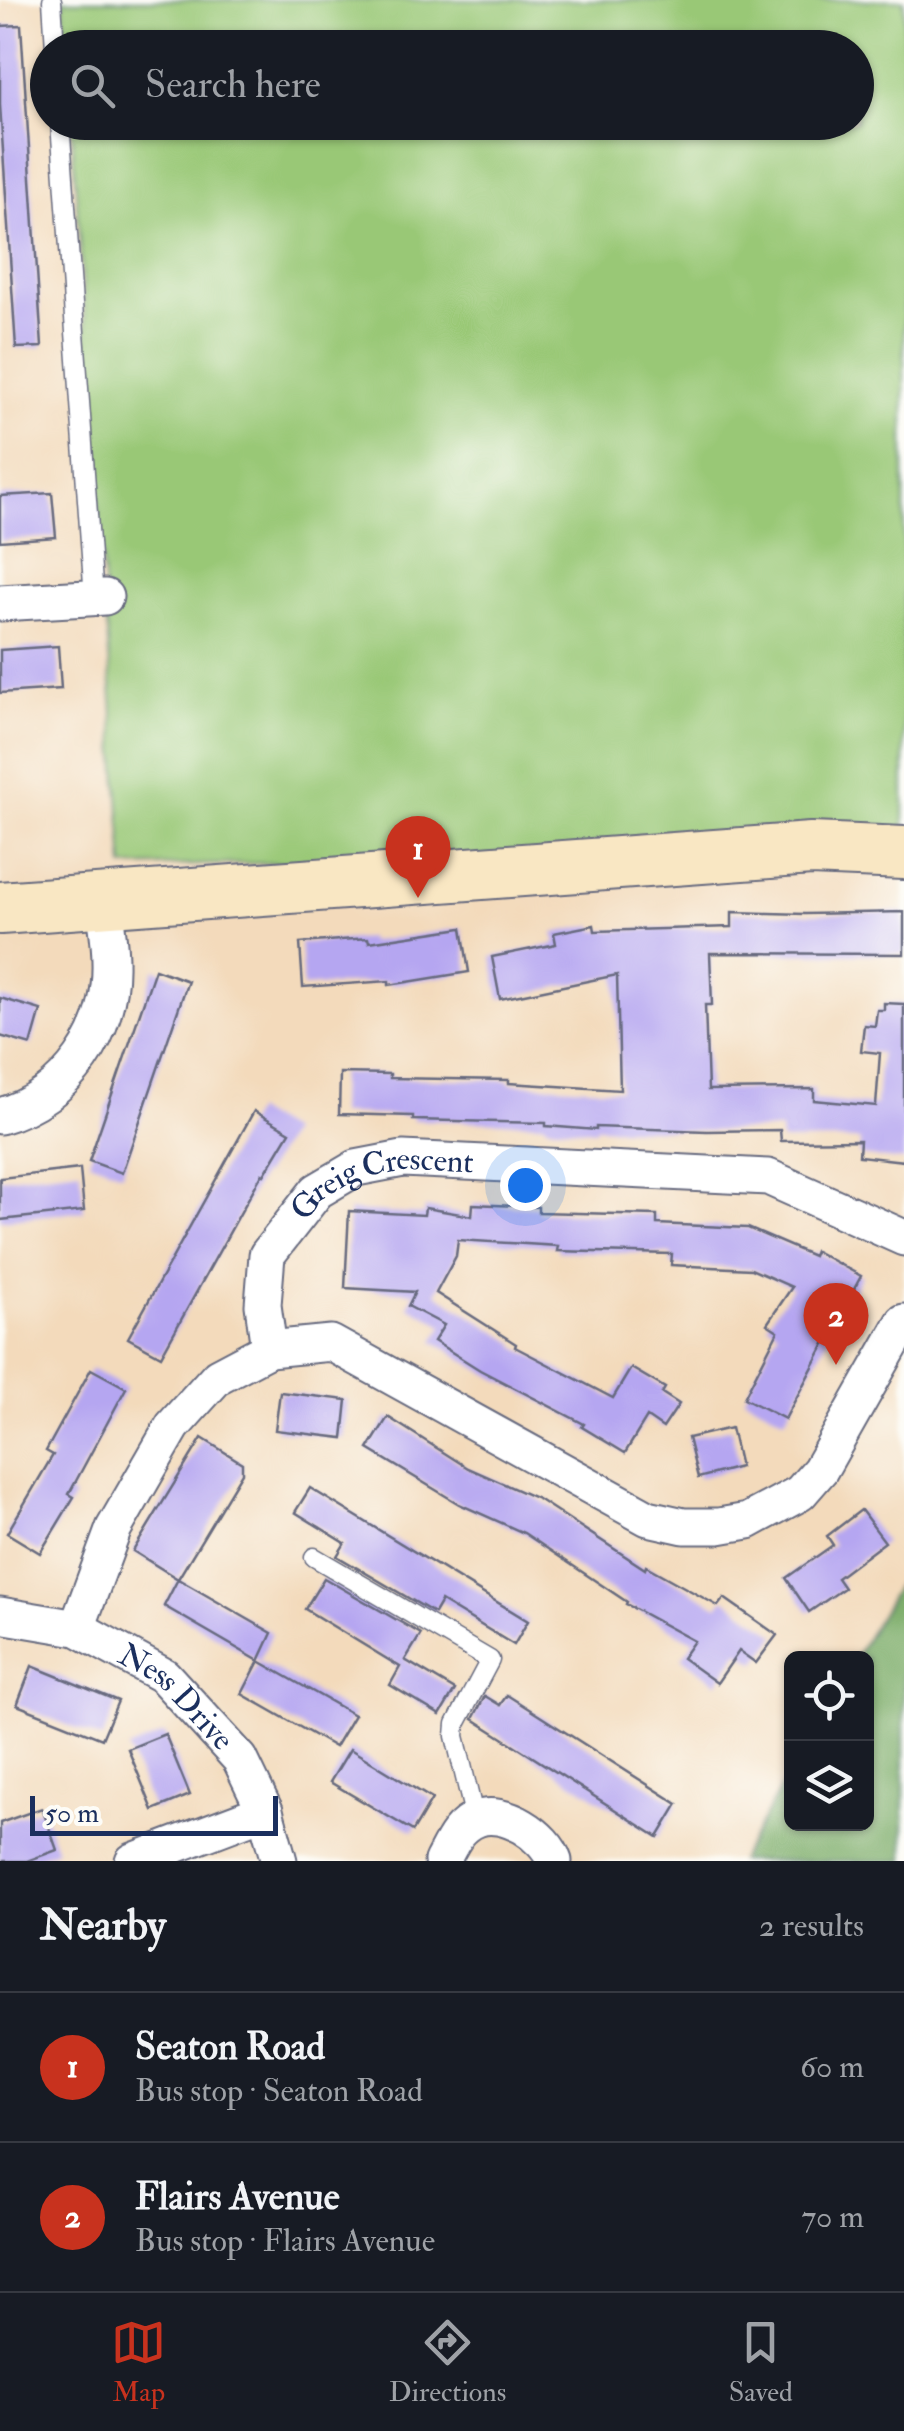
<!DOCTYPE html>
<html lang="en">
<head>
<meta charset="utf-8">
<style>
  body { margin:0; font-family:"IM FELL Double Pica",serif; background:#242831; color:#f1f3f6 }
  .controls { position:absolute; right:30px; bottom:30px; display:grid; overflow:hidden; border-radius:15px; box-shadow:0 2px 8px #0004 }
  .controls button { width:90px; height:90px; display:grid; place-items:center; padding:0; border:0; border-bottom:2px solid #363941; background:#171b24; color:#f1f3f6; font:50px sans-serif }
  .scale { position:absolute; left:30px; bottom:25px; width:248px; box-sizing:border-box; padding-left:10px; border:5px solid #1b2f5e; border-top:0; font-size:28px; line-height:35px; white-space:nowrap; color:#1b2f5e; -webkit-text-stroke:8px #fdfcf7; paint-order:stroke }
  .you { position:absolute; left:525px; top:1185px; width:35px; height:35px; margin:-25px; border:8px solid #fff; border-radius:50%; background:#1a73e8; box-shadow:0 0 0 15px #1a73e833 }
  .badge { display:grid; place-items:center; width:65px; height:65px; border-radius:50%; background:#c8321e; color:#fff; font-size:32px; font-weight:700 }
  .pin { position:absolute; translate:-50% -82px; filter:drop-shadow(0 2px 5px #0008) }
  .pin::after { content:''; position:absolute; top:52px; width:35px; height:30px; background:inherit; clip-path:polygon(0 0,100% 0,50% 100%) }
  .list { margin:0; padding:0; list-style:none }
  h2 { display:flex; justify-content:space-between; align-items:center; height:130px; margin:0; padding:0 40px; font-size:42px }
  h2 small { font-size:32px; font-weight:400; color:#9ea1a6 }
  .list li { display:grid; grid-template-columns:65px 1fr auto; gap:30px; align-items:center; box-sizing:border-box; height:150px; padding:0 40px; border-top:2px solid #363941 }
  .list b { display:block; font-size:38px; white-space:nowrap }
  .list p { margin:0; font-size:32px; white-space:nowrap; color:#9ea1a6 }
  .list em { font-size:32px; font-style:normal; color:#9ea1a6 }
  .icon { flex:none; width:55px; height:55px; fill:none; stroke:currentColor; stroke-width:2; stroke-linecap:round; stroke-linejoin:round }
  .map { position:relative; flex:none; width:904px; height:1861px; overflow:hidden }
  .search { position:absolute; background:#171b24; box-shadow:0 2px 8px #0004; left:30px; right:30px; top:30px; height:110px; display:flex; align-items:center; gap:25px; box-sizing:border-box; padding:0 35px; border-radius:55px; color:#9ea1a6; font-size:38px }
  .sheet { height:430px; background:#171b24 }
  nav { display:flex; justify-content:space-around; align-items:center; box-sizing:border-box; height:140px; border-top:2px solid #363941; background:#171b24; font-size:28px; color:#9ea1a6 }
  nav a { display:grid; justify-items:center; gap:5px }
  nav .on { color:#c8321e }
  .map>svg:first-child { display:block }
  .green { fill:#99c876; stroke:#5a7c6a; stroke-width:2.5 }
  .forest { fill:#7aac67; stroke:#4a6e62; stroke-width:2.5 }
  .building { fill:#b5a6f1 }
  .lines { fill:none; stroke-linecap:round; stroke-linejoin:round }
  .lane-casing { stroke:#676b7f; stroke-width:21 }
  .street-casing { stroke:#676b7f; stroke-width:39 }
  .secondary-casing { stroke:#676b7f; stroke-width:56 }
  .lane { stroke:#fff; stroke-width:18 }
  .street { stroke:#fff; stroke-width:35 }
  .secondary { stroke:#f9e7c3; stroke-width:52 }
  .labels { text-anchor:middle; dominant-baseline:central; stroke-width:8; stroke-linejoin:round; paint-order:stroke }
  .street-label { font-size:32px; fill:#1b2f5e; stroke:#fdfcf7 }
</style>
</head>
<body>
<div class="map">
<svg width="904" height="1861" viewBox="0 0 904 1861">
  <rect width="100%" height="100%" fill="#fdfcf7"/>
  <filter id="ink" filterUnits="userSpaceOnUse"><feTurbulence type="fractalNoise" baseFrequency=".01" numOctaves="2"/><feDisplacementMap in="SourceGraphic" scale="20" xChannelSelector="R" yChannelSelector="G"/><feConvolveMatrix kernelMatrix="1 2 1 2 8 2 1 2 1" color-interpolation-filters="sRGB"/></filter>
  <filter id="wash" filterUnits="userSpaceOnUse"><feTurbulence type="fractalNoise" baseFrequency=".0048" numOctaves="4" result="noise"/><feDisplacementMap in="SourceGraphic" scale="40" xChannelSelector="R" yChannelSelector="G"/><feGaussianBlur stdDeviation="2.25" result="paint"/><feColorMatrix in="noise" values="0 0 0 0 0 0 0 0 0 0 0 0 0 0 0 0 0 1.4 0 .05"/><feComposite in="paint" operator="in"/></filter>
  <g filter="url(#wash)">
    <rect width="100%" height="100%" fill="#f3dabb"/>
    <!-- green -->
    <path class="green" d="M63,0H904V853L811,849L124,867L71,123L856,122V48L66,47Z"/>
    <!-- forest -->
    <path class="forest" d="M904,1574V1861H739L791,1770L792,1824H866V1658H855Z"/>
    <g id="blocks">
      <!-- building -->
      <g class="building">
        <path d="M21,25L42,347L16,348L0,105V26Z"/>
        <path d="M52,493L56,537L0,541V496Z"/>
        <path d="M58,646L61,689L0,693V650Z"/>
        <path d="M732,912L805,914L904,912V954L710,953L712,1005H705L708,1090L814,1089V1100L876,1106L880,1053L861,1051L864,1025L875,1026L877,1010H884V1003L904,1004V1161L859,1156L860,1140L781,1141L780,1130L707,1131L596,1127V1130L546,1126V1123L413,1120V1116L339,1114L340,1073L390,1074V1078L509,1080V1083L620,1090L617,975L500,999L492,957L556,944L554,933L594,925L595,931L732,927Z"/>
        <path d="M462,928L469,972L389,985V981L303,987L300,943L368,938L369,942Z"/>
        <path d="M155,969L188,981L122,1173L89,1161Z"/>
        <path d="M0,998L41,1010L31,1045L0,1036Z"/>
        <path d="M254,1111L290,1132L264,1175L262,1174L161,1356L128,1338Z"/>
        <path d="M80,1169L84,1211L0,1220V1178Z"/>
        <path d="M473,1204L538,1207V1212L657,1215V1224L748,1228L813,1256L815,1251L861,1276L785,1419L744,1398L778,1331L767,1324L792,1287L751,1269L671,1265L672,1254L557,1251L558,1246L458,1240L456,1256L436,1293L516,1344L515,1347L613,1398L631,1368L665,1388L662,1393L679,1404L663,1428L647,1417L625,1453L582,1427L584,1424L480,1370L434,1341L444,1325L408,1306L415,1292L345,1288L349,1211L424,1215L425,1208L472,1216Z"/>
        <path d="M91,1369L126,1388L69,1494L74,1497L40,1553L7,1533L53,1455L46,1451Z"/>
        <path d="M280,1392L347,1400L343,1438L275,1430Z"/>
        <path d="M388,1417L468,1468L538,1499L645,1569L646,1566L718,1606L724,1598L777,1635L756,1663L739,1651L717,1683L682,1658L694,1641L626,1604L627,1602L524,1533L459,1504L368,1449Z"/>
        <path d="M731,1428L740,1467L698,1478L688,1438Z"/>
        <path d="M202,1438L242,1463V1473L178,1579L133,1551Z"/>
        <path d="M310,1488L528,1621L514,1645L441,1601L434,1613L337,1556L345,1543L295,1512Z"/>
        <path d="M861,1510L885,1542L837,1578L844,1588L809,1612L786,1578L833,1545L827,1536Z"/>
        <path d="M324,1578L421,1634L405,1660L455,1690L440,1715L390,1685L400,1667L305,1609Z"/>
        <path d="M178,1579L272,1633L259,1661L164,1606Z"/>
        <path d="M259,1661L354,1715L335,1747L242,1694Z"/>
        <path d="M32,1666L118,1701L102,1739L17,1705Z"/>
        <path d="M507,1695L678,1804L658,1837L473,1719L485,1696L500,1705Z"/>
        <path d="M165,1734L190,1795L153,1810L128,1749Z"/>
        <path d="M350,1749L432,1799L413,1831L330,1782Z"/>
        <path d="M42,1808L57,1850L27,1861H0V1823Z"/>
      </g>
    </g>
  </g>
  <g filter="url(#ink)">
    <use href="#blocks" fill-opacity="0" stroke="#676b7f" stroke-width="2.5"/>
    <g class="lines">
      <defs>
        <g id="lane">
          <path d="M52,0L55,48"/>
          <path d="M60,122L94,598"/>
          <path d="M314,1557L490,1660L456,1724L455,1736L475,1819"/>
        </g>
        <g id="street">
          <path d="M0,603L105,597"/>
          <path d="M0,1116C68,1097 112,1032 110,962C110,941 106,920 103,899"/>
          <path id="s1" d="M269,1349L263,1305L267,1255L317,1191L356,1168L403,1159L768,1177L904,1238"/>
          <path id="s2" d="M0,1615L77,1628L164,1676L240,1759L265,1811L279,1861"/>
          <path d="M77,1628L114,1528L173,1426L218,1376L269,1349L331,1343L648,1518L684,1526H719L748,1521L800,1493L820,1470L904,1322"/>
          <path d="M133,1861L265,1811"/>
          <path d="M442,1861C451,1844 458,1826 477,1819C504,1808 546,1836 554,1861"/>
        </g>
        <path id="secondary" d="M0,908L811,849L904,853"/>
      </defs>
      <!-- lane casing -->
      <use href="#lane" class="lane-casing"/>
      <!-- street casing -->
      <use href="#street" class="street-casing"/>
      <!-- secondary casing -->
      <use href="#secondary" class="secondary-casing"/>
      <!-- lane -->
      <use href="#lane" class="lane"/>
      <!-- street -->
      <use href="#street" class="street"/>
      <!-- secondary -->
      <use href="#secondary" class="secondary"/>
    </g>
  </g>
  <g class="labels">
    <!-- street labels -->
    <g class="street-label">
      <text stroke="none"><textPath href="#s1" startOffset="242">Greig Crescent</textPath></text>
      <text stroke="none"><textPath href="#s2" startOffset="200">Ness Drive</textPath></text>
    </g>
  </g>
</svg>
<div class="controls">
<button><svg class="icon" aria-label="locate" viewBox="0 0 24 24"><circle cx="12" cy="12" r="6"/><path d="M12 2v4M12 18v4M2 12h4M18 12h4"/></svg></button>
<button><svg class="icon" aria-label="layers" viewBox="0 0 24 24"><path d="M12 4l9 5-9 5-9-5zM3 14l9 5 9-5"/></svg></button>
</div>
<div class="scale">50 m</div>
<div class="you"></div>
<div class="pin badge" style="left:418px;top:898px">1</div>
<div class="pin badge" style="left:836px;top:1365px">2</div>
<div class="search"><svg class="icon" aria-label="search" viewBox="0 0 24 24"><circle cx="10" cy="10" r="6"/><path d="M15 15l6 6"/></svg>Search here</div>
</div>
<section class="sheet">
<h2>Nearby<small>2 results</small></h2>
<ul class="list">
<li><span class="badge">1</span><div><b>Seaton Road</b><p>Bus stop · Seaton Road</p></div><em>60 m</em></li>
<li><span class="badge">2</span><div><b>Flairs Avenue</b><p>Bus stop · Flairs Avenue</p></div><em>70 m</em></li>
</ul>
</section>
<nav>
<a class="on"><svg class="icon" aria-label="map" viewBox="0 0 24 24"><path d="M3 6l6-2 6 2 6-2v14l-6 2-6-2-6 2zM9 4v14M15 6v14"/></svg>Map</a>
<a><svg class="icon" aria-label="directions" viewBox="0 0 24 24"><path d="M12 3l9 9-9 9-9-9zM9 14v-3h6M13 9l2 2-2 2"/></svg>Directions</a>
<a><svg class="icon" aria-label="saved" viewBox="0 0 24 24"><path d="M7 4h10v16l-5-4-5 4z"/></svg>Saved</a>
</nav>
</body>
</html>
